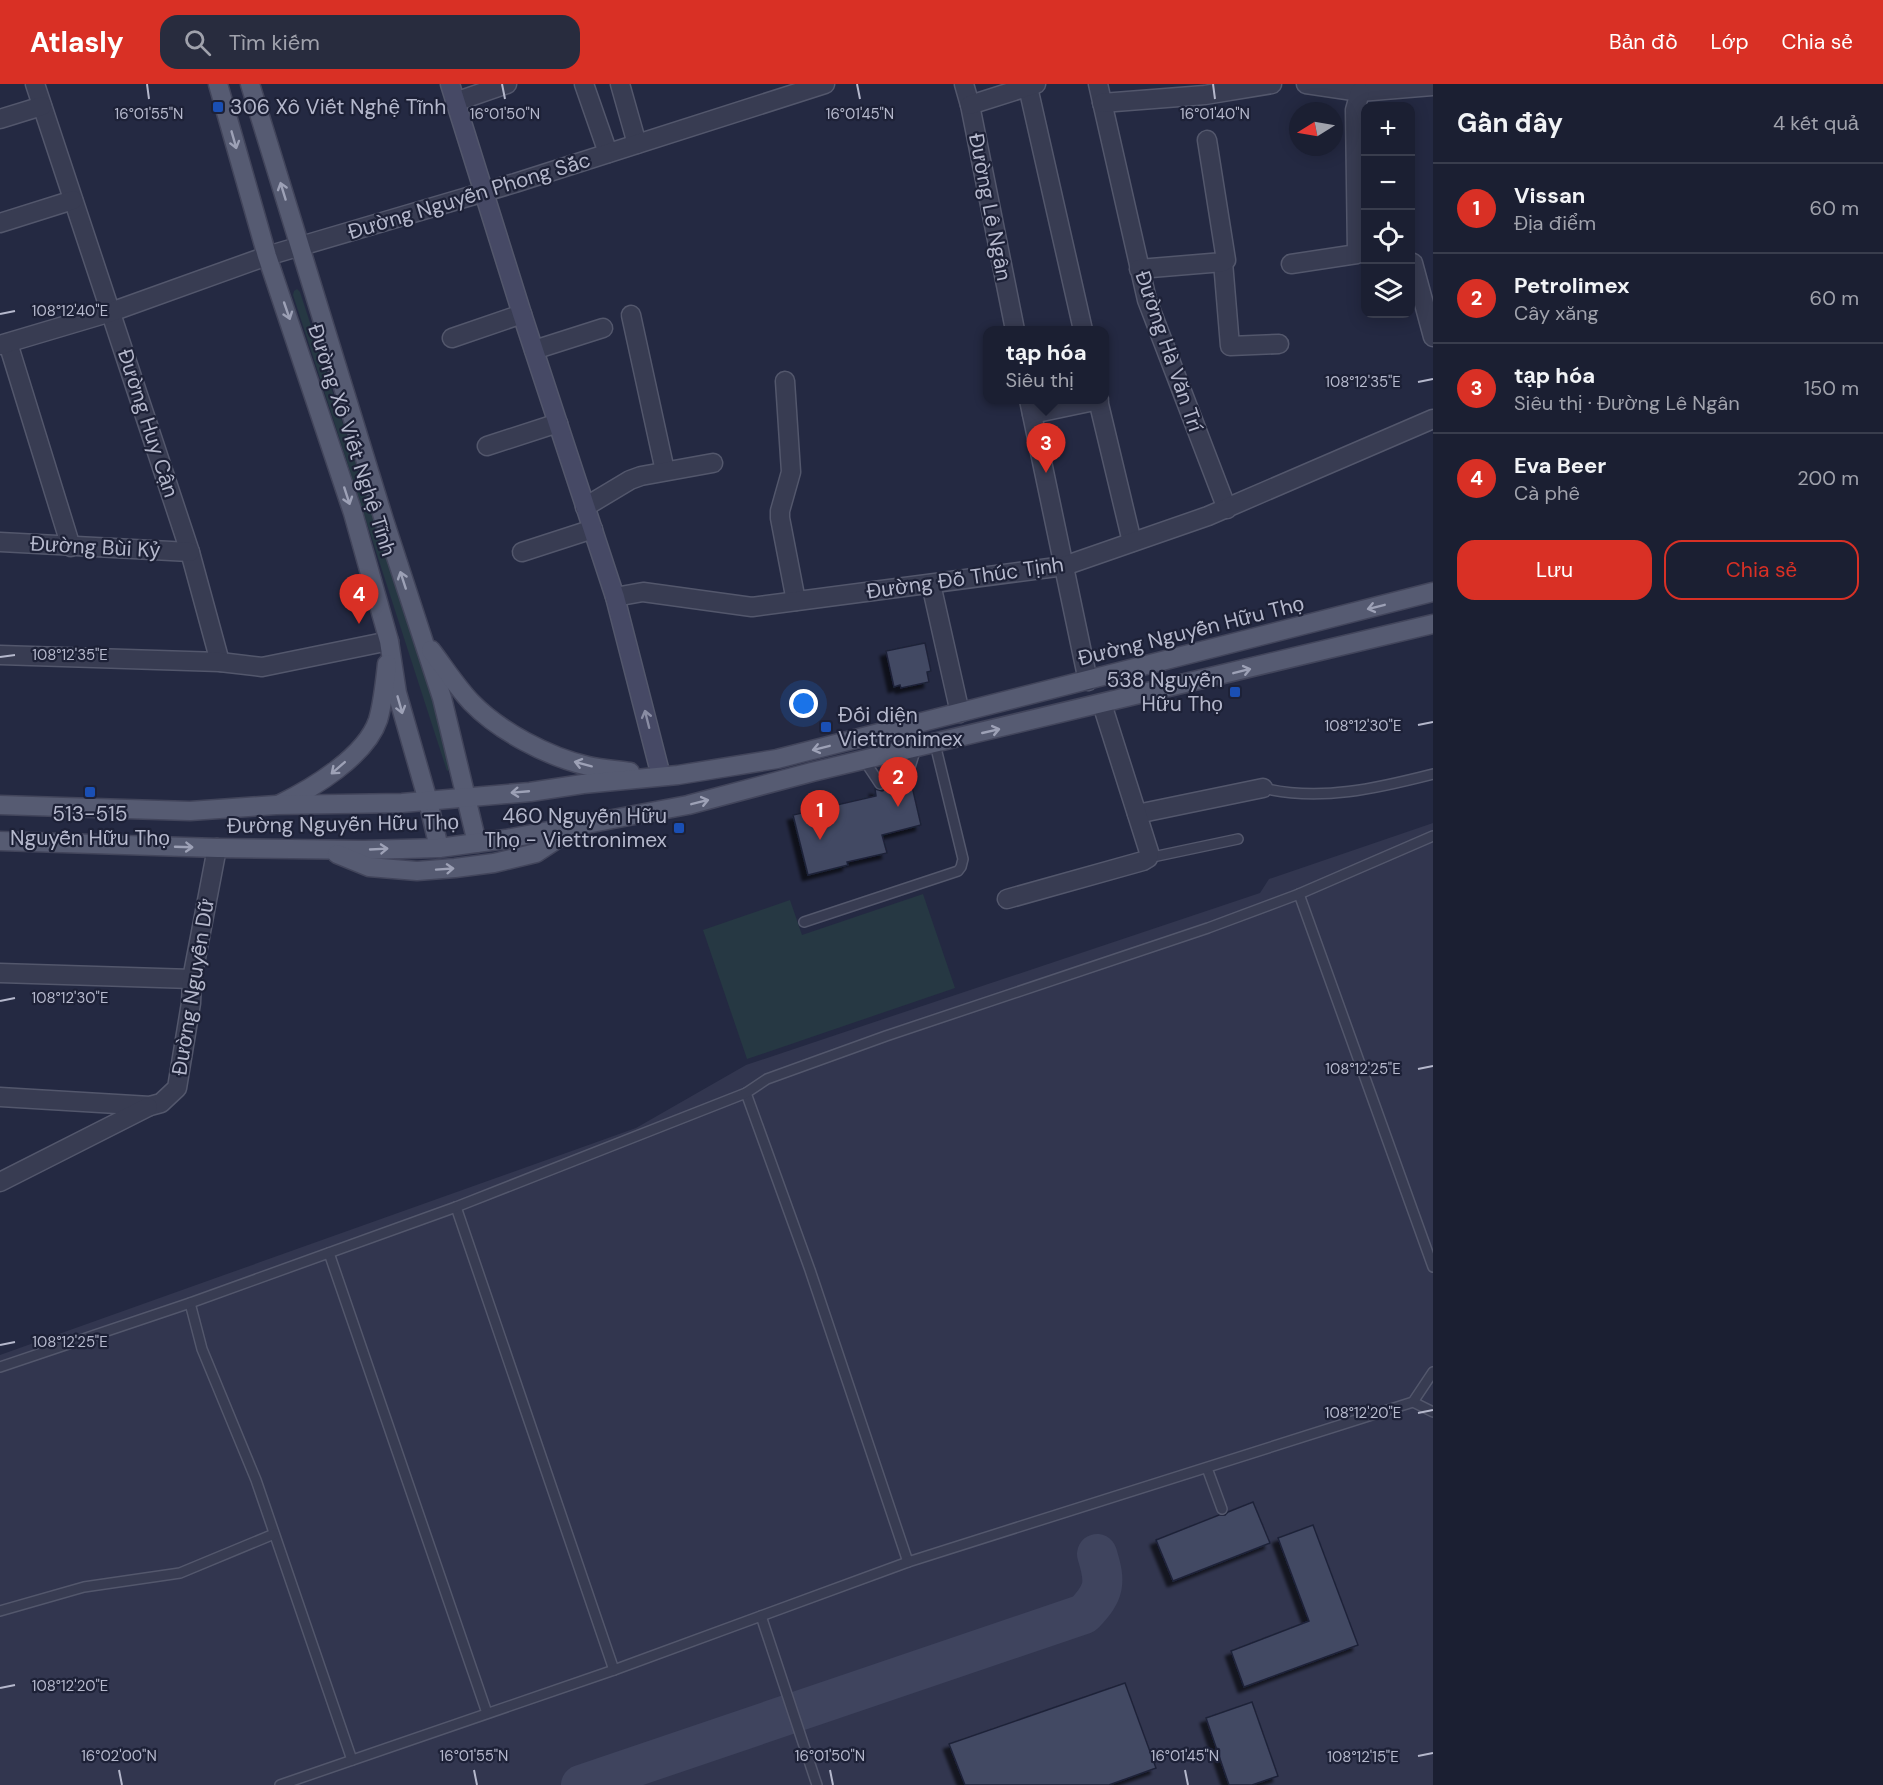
<!DOCTYPE html>
<html lang="vi">
<head>
<meta charset="utf-8">
<style>
  body { margin:0; font-family:"DM Sans",sans-serif; background:#282c3e; color:#f1f3f6 }
  .controls { position:absolute; right:18px; top:18px; display:grid; overflow:hidden; border-radius:12px; box-shadow:0 3px 15px #0003 }
  .controls button { width:54px; height:54px; display:grid; place-items:center; padding:0; border:0; border-bottom:2px solid #393d4d; background:#1b1f32; color:#f1f3f6; font:30px sans-serif }
  .compass { position:absolute; left:1289px; top:18px; width:54px; height:54px; border-radius:50%; background:#1b1f32; box-shadow:0 3px 15px #0003; rotate:259deg }
  .you { position:absolute; left:804px; top:620px; width:21px; height:21px; margin:-15px; border:4px solid #fff; border-radius:50%; background:#1a73e8; box-shadow:0 0 0 9px #1a73e833 }
  .badge { display:grid; place-items:center; width:39px; height:39px; border-radius:50%; background:#d93025; color:#fff; font-size:20px; font-weight:700 }
  .pin { position:absolute; translate:-50% -50px; filter:drop-shadow(0 2px 3px #0008) }
  .pin::after { content:''; position:absolute; top:32px; width:21px; height:18px; background:inherit; clip-path:polygon(0 0,100% 0,50% 100%) }
  .popup { position:absolute; left:983px; top:242px; width:126px; height:78px; box-sizing:border-box; display:grid; place-content:center; border-radius:12px; background:#1b1f32; filter:drop-shadow(0 2px 4px #0005); font-size:20px; white-space:nowrap; color:#a0a2ac }
  .popup b { font-size:22px; color:#f1f3f6 }
  .popup::after { content:''; position:absolute; left:50%; top:100%; margin-left:-12px; border:12px solid transparent; border-top-color:#1b1f32 }
  .list { margin:0; padding:0; list-style:none }
  h2 { display:flex; justify-content:space-between; align-items:center; height:78px; margin:0; padding:0 24px; font-size:26px }
  h2 small { font-size:20px; font-weight:400; color:#a0a2ac }
  .list li { display:grid; grid-template-columns:39px 1fr auto; gap:18px; align-items:center; box-sizing:border-box; height:90px; padding:0 24px; border-top:2px solid #393d4d }
  .list b { display:block; font-size:22px; white-space:nowrap }
  .list p { margin:0; font-size:20px; white-space:nowrap; color:#a0a2ac }
  .list em { font-size:20px; font-style:normal; color:#a0a2ac }
  .actions { display:flex; gap:12px; padding:18px 24px }
  .actions a { flex:1; padding:14px 0; border:2px solid #d93025; border-radius:18px; text-align:center; font-size:21px; color:#d93025 }
  .actions .main { background:#d93025; color:#fff }
  .icon { flex:none; width:33px; height:33px; fill:none; stroke:currentColor; stroke-width:2; stroke-linecap:round; stroke-linejoin:round }
  .map { position:relative; flex:none; width:1433px; height:1701px; overflow:hidden }
  header { display:flex; align-items:center; gap:36px; box-sizing:border-box; height:84px; padding:0 30px; background:#d93025; color:#fff }
  header strong { font-size:28px }
  nav { display:flex; gap:33px; margin-inline-start:auto; font-size:21px }
  .search { width:420px; height:54px; background:#282c3e; display:flex; align-items:center; gap:15px; box-sizing:border-box; padding:0 21px; border-radius:18px; color:#a0a2ac; font-size:22px }
  main { display:flex }
  aside { flex:1; background:#1b1f32 }
  .map>svg:first-child { display:block }
  .airport { fill:#32364f }
  .green { fill:#263843 }
  .lines { fill:none; stroke-linecap:round; stroke-linejoin:round }
  .taxiway { stroke:#3f445e; stroke-width:40 }
  .building { fill:#424864; stroke:#1f2339; stroke-width:1.5; filter:url(#shadow) }
  .lane-casing { stroke:#53576c; stroke-width:12 }
  .street-casing { stroke:#53576c; stroke-width:21 }
  .secondary-casing { stroke:#53576c; stroke-width:21 }
  .primary-casing { stroke:#42455b; stroke-width:21 }
  .lane { stroke:#383c52; stroke-width:9 }
  .street { stroke:#383c52; stroke-width:18 }
  .secondary { stroke:#464965; stroke-width:18 }
  .primary { stroke:#565b72; stroke-width:18 }
  .oneway { stroke:#9da1b6 }
  .oneway2 { stroke:#898ca3 }
  .ticks { fill:none; stroke:#b5b8cc; stroke-width:2 }
  .transit-dot { fill:#1a4fb4; stroke:#1d2137; stroke-width:2 }
  .labels { text-anchor:middle; dominant-baseline:central; stroke-width:4.5; stroke-linejoin:round; paint-order:stroke }
  .poi-label { font-size:21px; fill:#b5b8cc; stroke:#1d2137; text-anchor:start }
  .street-label { font-size:21px; fill:#b5b8cc; stroke:#1d2137 }
  .ticks-label { font-size:15px; text-anchor:middle; fill:#b5b8cc; stroke:#1d2137; stroke-width:4.5; stroke-linejoin:round; paint-order:stroke }
</style>
</head>
<body>
<header>
<strong>Atlasly</strong>
<div class="search"><svg class="icon" aria-label="search" viewBox="0 0 24 24"><circle cx="10" cy="10" r="6"/><path d="M15 15l6 6"/></svg>Tìm kiếm</div>
<nav><a>Bản đồ</a><a>Lớp</a><a>Chia sẻ</a></nav>
</header>
<main>
<div class="map">
<svg width="1433" height="1701" viewBox="0 0 1433 1701">
  <defs>
    <filter id="shadow"><feDropShadow dx="-5.5" dy="5.5" stdDeviation="1.5" flood-color="#0009"/></filter>
  </defs>
  <rect width="100%" height="100%" fill="#242942"/>
  <!-- airport -->
  <path class="airport" d="M1433,739V1701H0V1271L636,1044L746,981L1260,809L1269,795Z"/>
  <!-- green -->
  <g class="green">
    <path d="M297,205L300,208L431,610L451,685L447,687L293,211L294,207Z"/>
    <path d="M923,810L955,904L747,975L703,846L790,816L802,851Z"/>
  </g>
  <g class="lines">
    <!-- taxiway -->
    <path class="taxiway" d="M581,1701L1084,1530C1105,1508 1106,1499 1097,1470"/>
  </g>
  <!-- building -->
  <g class="building">
    <path d="M925,559L931,587L927,588L929,598L901,604L900,601L894,603L886,567Z"/>
    <path d="M911,698L921,741L882,751L887,769L847,778L848,781L808,791L793,731L876,712L875,705L882,707Z"/>
    <path d="M1253,1418L1270,1459L1173,1497L1156,1456L1219,1431H1225L1228,1428Z"/>
    <path d="M1313,1441L1358,1561L1244,1603L1231,1567L1309,1537L1278,1454Z"/>
    <path d="M1125,1599L1156,1684L1109,1701H965L949,1660Z"/>
    <path d="M1252,1618L1278,1692L1252,1701H1229L1206,1634Z"/>
  </g>
  <g class="lines">
    <defs>
      <g id="lane">
        <path d="M864,676L880,700L907,693L916,664"/>
        <path d="M1263,704C1320,718 1378,704 1433,690"/>
        <path d="M1148,774L1238,755"/>
        <path d="M1299,810L1433,1183"/>
        <path d="M804,838L958,787L961,783L963,775L935,660"/>
        <path d="M746,1009L810,1186L908,1478"/>
        <path d="M456,1123L614,1586"/>
        <path d="M329,1169L487,1629"/>
        <path d="M190,1219L202,1265L256,1396L352,1676"/>
        <path d="M0,1283L190,1219L456,1123L746,1009L767,995L886,952L1208,844L1299,810L1433,752"/>
        <path d="M1413,1318L1433,1328"/>
        <path d="M1207,1384L1222,1425"/>
        <path d="M0,1527L84,1503L180,1489L274,1450"/>
        <path d="M761,1532L817,1701"/>
        <path d="M280,1701L614,1586L908,1478L1413,1318L1433,1288"/>
      </g>
      <g id="street">
        <path d="M35,0L190,468L220,578"/>
        <path d="M584,0L608,69"/>
        <path d="M620,0L637,60"/>
        <path d="M964,0L970,21L1015,246"/>
        <path d="M1098,0L1147,216L1227,425"/>
        <path d="M1306,0L1360,8L1433,2"/>
        <path d="M1028,3L1083,246"/>
        <path d="M455,18L507,0"/>
        <path d="M1102,19L1205,11L1272,0"/>
        <path d="M970,21L1036,0"/>
        <path d="M0,35L42,22"/>
        <path d="M0,139L73,116"/>
        <path d="M1223,178L1230,262L1279,260"/>
        <path d="M1413,179L1433,253"/>
        <path d="M1291,180L1357,170L1355,26L1360,8"/>
        <path d="M1139,185L1223,178L1226,176L1207,56"/>
        <path d="M631,231L665,387"/>
        <path d="M452,254L522,230"/>
        <path d="M8,259L71,463"/>
        <path d="M0,261L111,228L267,172L515,99L825,0"/>
        <path d="M534,266L603,244"/>
        <path d="M785,297L791,388L780,427V434L796,517"/>
        <path d="M1029,316L1088,597"/>
        <path d="M1098,316L1132,458"/>
        <path d="M1032,330L1099,316"/>
        <path d="M487,362L558,339"/>
        <path d="M585,423L630,396L641,392L713,379"/>
        <path d="M0,458L190,468"/>
        <path d="M522,468L593,445"/>
        <path d="M931,500L960,629"/>
        <path d="M615,513L643,508L752,523L1064,482L1208,432L1433,335"/>
        <path d="M0,571L220,578L262,583L389,557"/>
        <path d="M1137,730L1263,704"/>
        <path d="M1007,815L1143,777L1148,774L1149,768L1102,620"/>
        <path d="M0,889L192,895"/>
        <path d="M0,1013L150,1022L161,1019L177,1004L191,919L192,895L217,764"/>
        <path d="M0,1098L148,1023"/>
      </g>
      <path id="secondary" d="M450,0L522,230L615,513L661,692"/>
      <g id="primary">
        <path d="M218,0L267,172L353,429L389,557L397,609L428,717L439,764"/>
        <path d="M250,0L384,436L442,614L477,759"/>
        <path d="M431,566C444,583 456,602 471,618C499,647 548,673 588,682C602,685 616,686 630,688"/>
        <path d="M280,720C313,704 366,672 378,636C383,619 385,598 387,580"/>
        <path d="M0,721L190,727L276,721L402,719L530,708L583,700L678,691L777,675L1433,508"/>
        <path d="M0,757L217,764L364,766L439,764L506,755L688,721L812,688L1433,540"/>
        <path d="M337,770L369,783L417,787L455,784L494,779L536,769L568,748"/>
      </g>
    </defs>
    <!-- lane casing -->
    <use href="#lane" class="lane-casing"/>
    <!-- street casing -->
    <use href="#street" class="street-casing"/>
    <!-- secondary casing -->
    <use href="#secondary" class="secondary-casing"/>
    <!-- primary casing -->
    <use href="#primary" class="primary-casing"/>
    <!-- lane -->
    <use href="#lane" class="lane"/>
    <!-- street -->
    <use href="#street" class="street"/>
    <!-- secondary -->
    <use href="#secondary" class="secondary"/>
    <!-- primary -->
    <use href="#primary" class="primary"/>
  </g>
  <!-- one-way arrows -->
  <defs><path id="oneway-shaft" d="M-6 0H5M1.5-3L5.5 0L1.5 3" fill="none" stroke-width="1.6" stroke-linecap="round" stroke-linejoin="round" transform="scale(1.5)"/></defs>
  <g class="oneway">
    <use href="#oneway-shaft" transform="translate(234 56) rotate(74)"/>
    <use href="#oneway-shaft" transform="translate(283 107) rotate(-107)"/>
    <use href="#oneway-shaft" transform="translate(287 227) rotate(71)"/>
    <use href="#oneway-shaft" transform="translate(347 412) rotate(72)"/>
    <use href="#oneway-shaft" transform="translate(403 496) rotate(-108)"/>
    <use href="#oneway-shaft" transform="translate(1376 523) rotate(166)"/>
    <use href="#oneway-shaft" transform="translate(1242 587) rotate(-14)"/>
    <use href="#oneway-shaft" transform="translate(400 621) rotate(74)"/>
    <use href="#oneway-shaft" transform="translate(991 647) rotate(-13)"/>
    <use href="#oneway-shaft" transform="translate(821 664) rotate(166)"/>
    <use href="#oneway-shaft" transform="translate(583 680) rotate(-165)"/>
    <use href="#oneway-shaft" transform="translate(338 684) rotate(139)"/>
    <use href="#oneway-shaft" transform="translate(520 708) rotate(175)"/>
    <use href="#oneway-shaft" transform="translate(700 718) rotate(-14)"/>
    <use href="#oneway-shaft" transform="translate(184 763) rotate(2)"/>
    <use href="#oneway-shaft" transform="translate(379 765) rotate(-3)"/>
    <use href="#oneway-shaft" transform="translate(445 785) rotate(-4)"/>
  </g>
  <use class="oneway2" href="#oneway-shaft" transform="translate(647 635) rotate(-104)"/>
  <!-- ticks -->
  <path class="ticks" d="M147,0L149,15M502,0L505,15M857,0L860,15M1213,0L1215,15M0,230L15,227M1418,298L1433,295M0,573L15,571M1418,641L1433,638M0,917L15,914M1418,985L1433,982M0,1261L15,1258M1418,1329L1433,1326M0,1604L15,1601M1418,1672L1433,1669M119,1686L122,1701M474,1686L477,1701M830,1686L833,1701M1185,1686L1188,1701"/>
  <!-- markers -->
  <g class="transit-dot">
    <rect x="212" y="17" width="12" height="12" rx="3"/>
    <rect x="1229" y="602" width="12" height="12" rx="3"/>
    <rect x="820" y="637" width="12" height="12" rx="3"/>
    <rect x="84" y="702" width="12" height="12" rx="3"/>
    <rect x="673" y="738" width="12" height="12" rx="3"/>
  </g>
  <g class="labels">
    <!-- poi labels -->
    <g class="poi-label">
      <text x="230" y="23">306 Xô Viết Nghệ Tĩnh</text>
      <text x="1223" y="596" text-anchor="end">538 Nguyễn<tspan x="1223" dy="24">Hữu Thọ</tspan></text>
      <text x="838" y="631">Đối diện<tspan x="838" dy="24">Viettronimex</tspan></text>
      <text x="90" y="730" text-anchor="middle">513-515<tspan x="90" dy="24">Nguyễn Hữu Thọ</tspan></text>
      <text x="667" y="732" text-anchor="end">460 Nguyễn Hữu<tspan x="667" dy="24">Thọ - Viettronimex</tspan></text>
    </g>
    <!-- street labels -->
    <g class="street-label">
      <text transform="translate(469 112) rotate(-17)">Đường Nguyễn Phong Sắc</text>
      <text transform="translate(990 123) rotate(79)">Đường Lê Ngân</text>
      <text transform="translate(1169 267) rotate(71)">Đường Hà Văn Trí</text>
      <text transform="translate(148 339) rotate(72)">Đường Huy Cận</text>
      <text transform="translate(352 356) rotate(72)">Đường Xô Viết Nghệ Tĩnh</text>
      <text transform="translate(95 463) rotate(3)">Đường Bùi Kỷ</text>
      <text transform="translate(965 494) rotate(-8)">Đường Đỗ Thúc Tịnh</text>
      <text transform="translate(1191 547) rotate(-14)">Đường Nguyễn Hữu Thọ</text>
      <text transform="translate(343 740) rotate(-1)">Đường Nguyễn Hữu Thọ</text>
      <text transform="translate(193 903) rotate(-81)">Đường Nguyễn Dữ</text>
    </g>
  </g>
  <g class="ticks-label">
    <text x="1215" y="35">16°01'40"N</text>
    <text x="149" y="35">16°01'55"N</text>
    <text x="505" y="35">16°01'50"N</text>
    <text x="860" y="35">16°01'45"N</text>
    <text x="70" y="232">108°12'40"E</text>
    <text x="1363" y="303">108°12'35"E</text>
    <text x="70" y="576">108°12'35"E</text>
    <text x="1363" y="647">108°12'30"E</text>
    <text x="70" y="919">108°12'30"E</text>
    <text x="1363" y="990">108°12'25"E</text>
    <text x="70" y="1263">108°12'25"E</text>
    <text x="1363" y="1334">108°12'20"E</text>
    <text x="70" y="1607">108°12'20"E</text>
    <text x="119" y="1677">16°02'00"N</text>
    <text x="474" y="1677">16°01'55"N</text>
    <text x="830" y="1677">16°01'50"N</text>
    <text x="1185" y="1677">16°01'45"N</text>
    <text x="1363" y="1678">108°12'15"E</text>
  </g>
</svg>
<div class="controls">
<button>+</button>
<button>−</button>
<button><svg class="icon" aria-label="locate" viewBox="0 0 24 24"><circle cx="12" cy="12" r="6"/><path d="M12 2v4M12 18v4M2 12h4M18 12h4"/></svg></button>
<button><svg class="icon" aria-label="layers" viewBox="0 0 24 24"><path d="M12 4l9 5-9 5-9-5zM3 14l9 5 9-5"/></svg></button>
</div>
<svg class="compass" viewBox="-18 -18 36 36"><path d="M0-13l5 13h-10z" fill="#e53935"/><path d="M0 13l5-13h-10z" fill="#a0a2ac"/></svg>
<div class="you"></div>
<div class="pin badge" style="left:820px;top:756px">1</div>
<div class="pin badge" style="left:898px;top:723px">2</div>
<div class="pin badge" style="left:1046px;top:389px">3</div>
<div class="popup"><b>tạp hóa</b>Siêu thị</div>
<div class="pin badge" style="left:359px;top:540px">4</div>
</div>
<aside>
<h2>Gần đây<small>4 kết quả</small></h2>
<ul class="list">
<li><span class="badge">1</span><div><b>Vissan</b><p>Địa điểm</p></div><em>60 m</em></li>
<li><span class="badge">2</span><div><b>Petrolimex</b><p>Cây xăng</p></div><em>60 m</em></li>
<li><span class="badge">3</span><div><b>tạp hóa</b><p>Siêu thị · Đường Lê Ngân</p></div><em>150 m</em></li>
<li><span class="badge">4</span><div><b>Eva Beer</b><p>Cà phê</p></div><em>200 m</em></li>
</ul>
<div class="actions"><a class="main">Lưu</a><a>Chia sẻ</a></div>
</aside>
</main>
</body>
</html>
